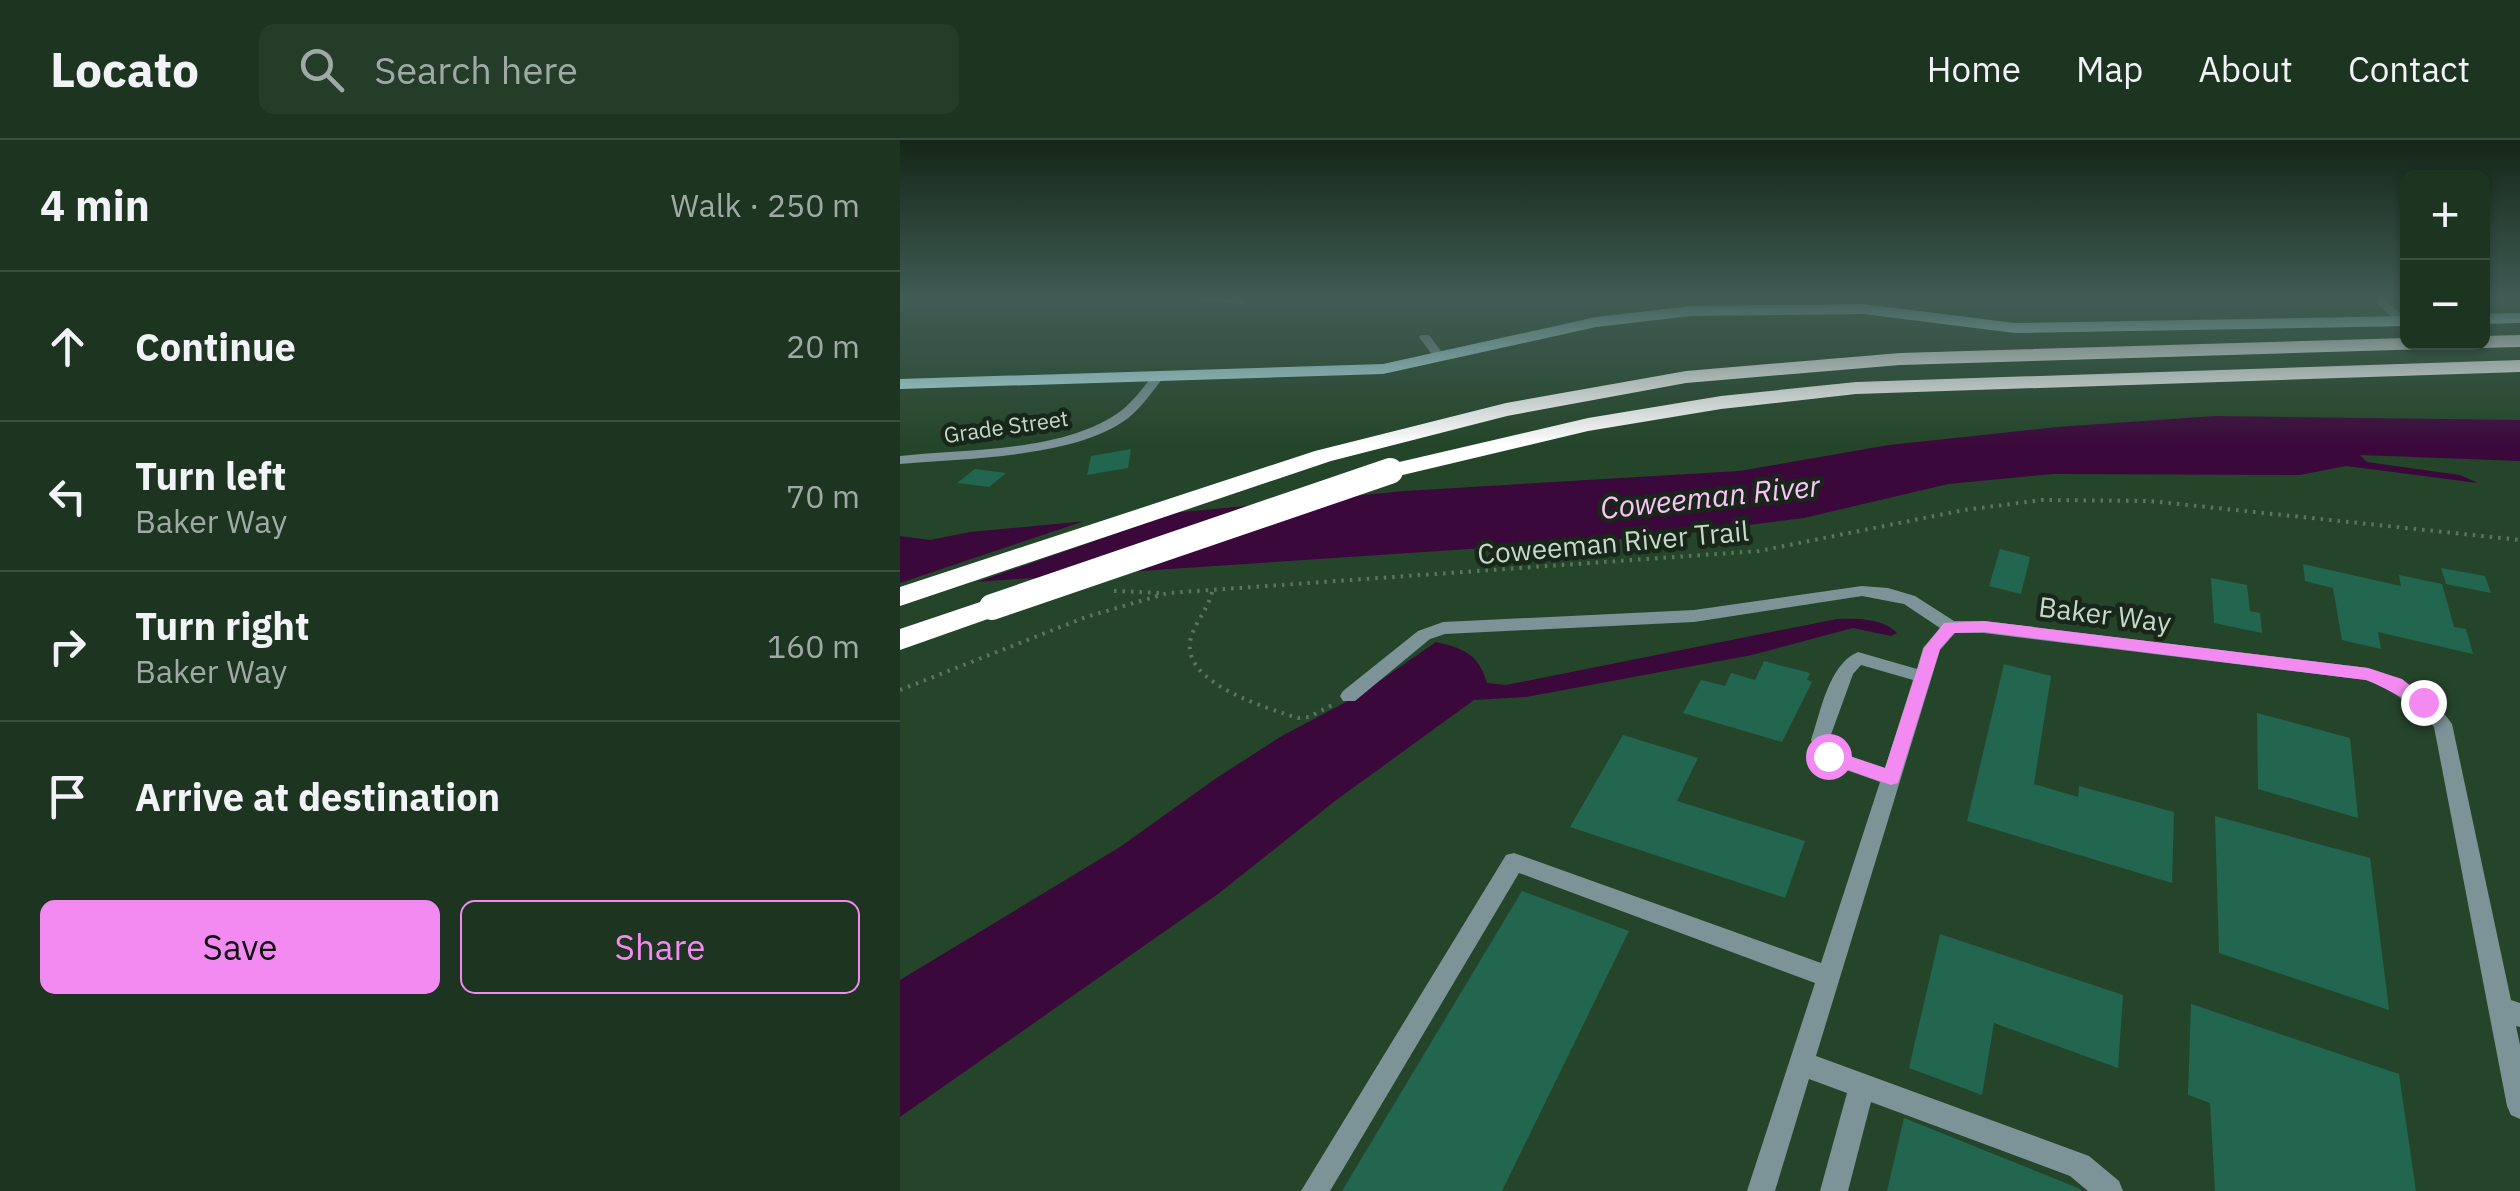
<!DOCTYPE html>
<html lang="en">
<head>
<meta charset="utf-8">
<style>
  body { margin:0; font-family:"IBM Plex Sans",sans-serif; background:#253c29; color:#f1f3f6 }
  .controls { position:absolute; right:30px; top:30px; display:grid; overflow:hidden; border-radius:15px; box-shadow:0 2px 8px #0004 }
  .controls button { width:90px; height:90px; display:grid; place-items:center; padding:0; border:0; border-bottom:2px solid #3a4f3e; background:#1c3420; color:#f1f3f6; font:50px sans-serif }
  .stop { position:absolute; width:30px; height:30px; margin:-22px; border:8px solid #f38af1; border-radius:50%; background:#fff }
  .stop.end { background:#f38af1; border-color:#fff; box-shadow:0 2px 10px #0008 }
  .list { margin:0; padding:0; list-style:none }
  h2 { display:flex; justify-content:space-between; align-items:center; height:130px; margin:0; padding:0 40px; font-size:42px }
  h2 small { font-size:32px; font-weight:400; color:#a0aaa5 }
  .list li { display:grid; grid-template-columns:65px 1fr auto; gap:30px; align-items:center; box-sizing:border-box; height:150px; padding:0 40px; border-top:2px solid #3a4f3e }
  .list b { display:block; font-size:38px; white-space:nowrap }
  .list p { margin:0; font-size:32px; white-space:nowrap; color:#a0aaa5 }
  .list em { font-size:32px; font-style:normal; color:#a0aaa5 }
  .actions { display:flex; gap:20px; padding:30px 40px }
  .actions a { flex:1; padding:22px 0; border:2px solid #f38af1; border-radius:15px; text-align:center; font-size:35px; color:#f38af1 }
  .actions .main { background:#f38af1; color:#111 }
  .icon { flex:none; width:55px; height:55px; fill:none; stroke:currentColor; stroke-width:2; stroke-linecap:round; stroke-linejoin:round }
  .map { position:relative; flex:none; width:1620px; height:1051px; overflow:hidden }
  header { display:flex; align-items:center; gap:60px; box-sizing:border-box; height:140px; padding:0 50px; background:#1c3420; border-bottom:2px solid #3a4f3e }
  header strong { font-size:48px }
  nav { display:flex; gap:55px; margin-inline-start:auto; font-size:35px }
  .search { width:700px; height:90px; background:#253c29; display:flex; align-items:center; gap:25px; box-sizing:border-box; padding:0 35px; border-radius:15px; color:#a0aaa5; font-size:38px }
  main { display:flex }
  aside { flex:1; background:#1c3420 }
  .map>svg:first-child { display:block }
  .water { fill:#3b083b }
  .pier { fill:#25452a }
  .building { fill:#22664f }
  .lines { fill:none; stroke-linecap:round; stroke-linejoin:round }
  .path { stroke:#5b765e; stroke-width:4; stroke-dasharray:2.5 6; stroke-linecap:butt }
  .minor { fill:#7c9397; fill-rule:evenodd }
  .major { fill:#baeaf1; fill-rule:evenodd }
  .highway { fill:#fff; fill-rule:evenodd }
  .highway-bridge { stroke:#fff; stroke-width:26 }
  .route { fill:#f38af1 }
  .labels { text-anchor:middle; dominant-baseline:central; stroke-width:9; stroke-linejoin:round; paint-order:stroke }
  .far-street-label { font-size:22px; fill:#c6d8c7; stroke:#19271b }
  .street-label { font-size:28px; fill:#c6d8c7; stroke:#19271b }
  .water-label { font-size:30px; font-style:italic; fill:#fcc3f9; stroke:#19271b }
</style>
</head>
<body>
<header>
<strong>Locato</strong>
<div class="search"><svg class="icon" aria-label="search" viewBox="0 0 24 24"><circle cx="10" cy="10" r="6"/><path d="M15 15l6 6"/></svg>Search here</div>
<nav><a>Home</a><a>Map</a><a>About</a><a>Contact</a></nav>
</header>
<main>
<aside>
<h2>4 min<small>Walk · 250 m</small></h2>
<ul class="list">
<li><svg class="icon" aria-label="ahead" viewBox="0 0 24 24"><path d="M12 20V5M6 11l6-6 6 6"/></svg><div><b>Continue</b></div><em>20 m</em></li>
<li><svg class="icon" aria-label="left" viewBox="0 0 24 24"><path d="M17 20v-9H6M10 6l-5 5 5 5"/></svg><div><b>Turn left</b><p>Baker Way</p></div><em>70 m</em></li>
<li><svg class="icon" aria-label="right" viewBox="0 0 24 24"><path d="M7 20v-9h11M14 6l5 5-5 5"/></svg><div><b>Turn right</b><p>Baker Way</p></div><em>160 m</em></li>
<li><svg class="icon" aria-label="arrive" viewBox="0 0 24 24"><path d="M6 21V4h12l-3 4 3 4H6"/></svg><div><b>Arrive at destination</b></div></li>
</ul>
<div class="actions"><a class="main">Save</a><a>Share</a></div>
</aside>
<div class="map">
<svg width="1620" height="1051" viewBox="0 0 1620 1051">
  <rect width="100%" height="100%" fill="#25452a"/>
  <!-- water -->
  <g class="water">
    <path d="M1315,276L1620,280V321L1460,315L1467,322L1560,335L1578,343L1446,326L1400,335L1153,334L1048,344L904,378L764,396L0,447V396L30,400L70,392L505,351L839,331L989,305L1157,287Z"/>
    <path d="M937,479C956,478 983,478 997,493L991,496L953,488L852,515L626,557L574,560L435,661L318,754L0,977V840L220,707L315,639L380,597L461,554L536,502C563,508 579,514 587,543L606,545Z"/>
  </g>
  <!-- pier -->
  <path class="pier" d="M292,367L60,448L0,452V443L202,375Z"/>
  <!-- building -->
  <g class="building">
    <path d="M231,309L228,328L187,335L191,316Z"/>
    <path d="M75,329L106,333L89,347L57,343Z"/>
    <path d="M1100,409L1130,417L1121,454L1089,446Z"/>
    <path d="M1403,424L1501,446L1499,435L1542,444L1554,487L1566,489L1573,514L1478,492L1481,509L1442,500L1433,448L1405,441Z"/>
    <path d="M1541,428L1585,436L1591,453L1546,444Z"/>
    <path d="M1311,438L1347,445L1350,471L1360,473L1362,493L1314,483Z"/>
    <path d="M864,521L910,533L907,540L912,542L882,602L783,573L801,540L825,546L831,533L855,540Z"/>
    <path d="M1104,524L1151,536L1134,644L1178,657L1179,646L1274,672L1272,743L1067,681Z"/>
    <path d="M1357,573L1450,598L1458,678L1358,649Z"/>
    <path d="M723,595L798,618L777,661L905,701L885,758L670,687Z"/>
    <path d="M1315,676L1470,718L1489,870L1319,813Z"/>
    <path d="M622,751L729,791L602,1051H442Z"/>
    <path d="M1040,794L1223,855L1218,928L1094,883L1082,955L1009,928Z"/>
    <path d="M1291,864L1499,934L1516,1051H1315L1310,963L1288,955Z"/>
    <path d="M1004,978L1178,1048L1182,1051H987Z"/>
  </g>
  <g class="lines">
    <!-- path -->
    <g class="path">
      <path d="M214,451L260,453"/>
      <path d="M312,452C308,470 293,484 290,502C284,544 367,568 398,578L409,577L436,563"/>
      <path d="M0,550L186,477L268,453L859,411L1064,370L1142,360L1250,361L1620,400"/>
    </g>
    <!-- minor -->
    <g class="minor">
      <path d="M297,158H341L348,161L343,164L302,161Z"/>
      <path d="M1479,158H1490L1487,162L1507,179V183H1499L1477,164Z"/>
      <path d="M521,195H529L546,218L544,220H536L519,197Z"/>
      <path d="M253,235L263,238C252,252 241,268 227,279C174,318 65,318 0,324V316C66,309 158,312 215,275C230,266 242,249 253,235Z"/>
      <path d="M962,446L988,448L1015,456L1054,481H1084L1468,528C1500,538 1533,555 1552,584L1611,860L1620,863V887L1616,886L1620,905V979L1611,975L1607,966L1534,587C1515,566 1493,550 1466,540L1084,493H1055L1040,510L916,916L1189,1016L1219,1041L1223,1051H1188L1170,1036L971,962L948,1051H920L947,953L909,939L875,1051H847L915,843L619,733L430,1051H401L606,715L614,713L921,823L980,642L921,621L911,600C921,572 928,525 958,512L1017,529L1023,508L1040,488L1004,464L962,456L794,482L545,494L530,499L455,561H443L440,556L443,551L518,491L543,482L794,470ZM961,525L1013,540L985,628L935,611L929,600L953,534Z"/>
    </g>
    <!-- major -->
    <g class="major">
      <path d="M963,164L1115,183L1508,176V186L1115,193L963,174L791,176L696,187L483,234L0,249V239L483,224L696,177L791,166Z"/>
      <path d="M1620,173V183L1582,184V174Z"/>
    </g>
    <!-- highway -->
    <g class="highway">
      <path d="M1620,195V207L1582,208L1573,202H1582V196Z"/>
      <path d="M1508,198V202H1572L1563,208L1000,225L786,243L607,276L431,321L0,466V447L415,311L606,263L786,231L1000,213Z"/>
      <path d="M1620,220V232L956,254L821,269L688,291L490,338L478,331L482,326L688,278L821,256L956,242Z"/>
      <path d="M92,458L102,460L106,467L102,474L0,510V489Z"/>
    </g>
    <!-- highway-bridge -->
    <path class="highway-bridge" d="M92,467L490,331"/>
  </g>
  <!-- sky -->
  <linearGradient id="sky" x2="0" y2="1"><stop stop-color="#142617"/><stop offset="0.52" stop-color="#405c55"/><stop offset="1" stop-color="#405c55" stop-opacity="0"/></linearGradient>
  <rect width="1620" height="305" fill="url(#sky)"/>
  <!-- route -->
  <path class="route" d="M1084,481L1468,528L1502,539L1531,562L1529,566C1516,568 1484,546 1466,540L1084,492L1054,493L1040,509L998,643L991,645L922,621L919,616L928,609L985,628L1024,508L1044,483Z"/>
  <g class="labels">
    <!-- far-street labels -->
    <g class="far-street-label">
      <text transform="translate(106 286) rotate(-8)">Grade Street</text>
    </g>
    <!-- street labels -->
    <g class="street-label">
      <text transform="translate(713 402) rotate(-5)">Coweeman River Trail</text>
      <text transform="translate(1205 474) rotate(7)">Baker Way</text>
    </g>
    <!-- water labels -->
    <g class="water-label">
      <text transform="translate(810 356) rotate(-6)">Coweeman River</text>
    </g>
  </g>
</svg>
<div class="controls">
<button>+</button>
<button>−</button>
</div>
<div class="stop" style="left:928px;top:616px"></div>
<div class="stop end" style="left:1523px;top:562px"></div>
</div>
</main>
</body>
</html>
